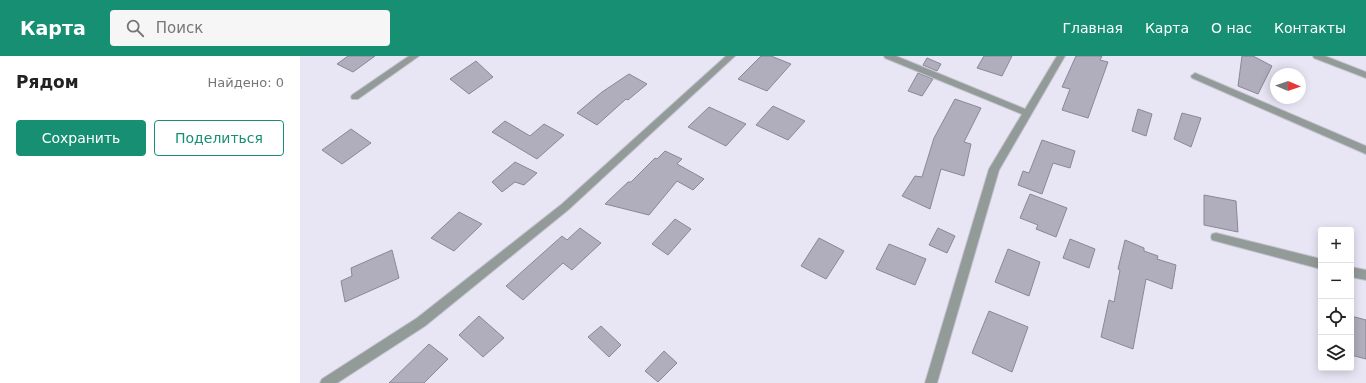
<!DOCTYPE html>
<html lang="ru">
<head>
<meta charset="utf-8">
<style>
  body { margin:0; font-family:"DejaVu Sans",sans-serif; background:#f6f6f6; color:#222 }
  .controls { position:absolute; right:12px; bottom:12px; display:grid; overflow:hidden; border-radius:4px; box-shadow:0 2px 10px #0003 }
  .controls button { width:36px; height:36px; display:grid; place-items:center; padding:0; border:0; border-bottom:1px solid #e0e0e0; background:#fff; color:#222; font:20px sans-serif }
  .compass { position:absolute; left:970px; top:12px; width:36px; height:36px; border-radius:50%; background:#fff; box-shadow:0 2px 10px #0003; rotate:92deg }
  .list { margin:0; padding:0; list-style:none }
  h2 { display:flex; justify-content:space-between; align-items:center; height:52px; margin:0; padding:0 16px; font-size:17px }
  h2 small { font-size:13px; font-weight:400; color:#767676 }
  .actions { display:flex; gap:8px; padding:12px 16px }
  .actions a { flex:1; padding:9px 0; border:1px solid #168f72; border-radius:4px; text-align:center; font-size:14px; color:#168f72 }
  .actions .main { background:#168f72; color:#fff }
  .icon { flex:none; width:22px; height:22px; fill:none; stroke:currentColor; stroke-width:2; stroke-linecap:round; stroke-linejoin:round }
  .map { position:relative; flex:none; width:1066px; height:327px; overflow:hidden }
  header { display:flex; align-items:center; gap:24px; box-sizing:border-box; height:56px; padding:0 20px; background:#168f72; color:#fff }
  header strong { font-size:19px }
  nav { display:flex; gap:22px; margin-inline-start:auto; font-size:14px }
  .search { width:280px; height:36px; background:#f6f6f6; display:flex; align-items:center; gap:10px; box-sizing:border-box; padding:0 14px; border-radius:4px; color:#767676; font-size:15px }
  main { display:flex }
  aside { flex:1; background:#fff }
  .map>svg:first-child { display:block }
  .building { fill:#b0adbc; stroke:#8a8796 }
  .lines { fill:none; stroke-linecap:round; stroke-linejoin:round }
  .service-casing { stroke:#c4c2d0; stroke-width:2 }
  .minor-casing { stroke:#c4c2d0; stroke-width:2 }
  .service { fill:#939b98; fill-rule:evenodd }
  .minor { fill:#939b98; fill-rule:evenodd }
</style>
</head>
<body>
<header>
<strong>Карта</strong>
<div class="search"><svg class="icon" aria-label="search" viewBox="0 0 24 24"><circle cx="10" cy="10" r="6"/><path d="M15 15l6 6"/></svg>Поиск</div>
<nav><a>Главная</a><a>Карта</a><a>О нас</a><a>Контакты</a></nav>
</header>
<main>
<aside>
<h2>Рядом<small>Найдено: 0</small></h2>
<ul class="list">
</ul>
<div class="actions"><a class="main">Сохранить</a><a>Поделиться</a></div>
</aside>
<div class="map">
<svg width="1066" height="327" viewBox="0 0 1066 327">
  <rect width="100%" height="100%" fill="#e8e5f5"/>
  <!-- building -->
  <g class="building">
    <path d="M48,0H75L53,16L37,8Z"/>
    <path d="M461,0H471L491,8L467,35L438,23Z"/>
    <path d="M684,0H712L702,20L677,12Z"/>
    <path d="M776,0H802L800,4L808,6L788,62L762,54L770,33L762,31Z"/>
    <path d="M942,0H953L972,10L958,38L938,30Z"/>
    <path d="M627,2L641,8L637,15L623,9Z"/>
    <path d="M176,5L193,21L169,38L150,23Z"/>
    <path d="M618,17L633,23L622,40L608,35Z"/>
    <path d="M329,18L347,28L328,44L326,43L297,69L277,57L302,36Z"/>
    <path d="M655,43L681,52L664,86L671,88L664,120L641,113L630,153L602,140L615,120L622,121L634,82Z"/>
    <path d="M473,50L505,65L488,84L456,69Z"/>
    <path d="M409,51L446,68L426,90L388,71Z"/>
    <path d="M838,53L852,58L846,80L832,75Z"/>
    <path d="M882,57L901,62L891,91L874,83Z"/>
    <path d="M205,65L230,80L244,68L264,79L237,103L192,76Z"/>
    <path d="M51,73L71,87L42,108L22,94Z"/>
    <path d="M742,84L775,95L770,112L753,107L742,138L718,129L723,115L729,117Z"/>
    <path d="M365,95L382,103L377,108L404,123L393,134L377,125L349,159L305,148L328,126H331L355,102L357,103Z"/>
    <path d="M215,106L237,117L224,129L215,126L202,136L192,126Z"/>
    <path d="M730,138L767,152L756,181L736,173L738,169L720,162Z"/>
    <path d="M904,139L936,145L938,176L904,169Z"/>
    <path d="M159,156L182,168L154,195L131,182Z"/>
    <path d="M375,163L391,173L368,199L352,188Z"/>
    <path d="M280,172L301,187L272,214L263,207L223,244L206,230L262,180L267,184Z"/>
    <path d="M638,172L655,180L647,197L629,189Z"/>
    <path d="M519,182L544,195L526,223L501,210Z"/>
    <path d="M770,183L795,193L789,212L763,202Z"/>
    <path d="M825,184L844,192V195L858,200L857,203L876,209L872,233L846,223L833,293L801,281L809,244L814,246L820,214L818,213Z"/>
    <path d="M589,188L626,203L615,229L576,213Z"/>
    <path d="M708,193L740,206L729,240L695,226Z"/>
    <path d="M92,194L99,222L45,246L41,225L52,220L51,212Z"/>
    <path d="M689,255L728,271L712,316L672,297Z"/>
    <path d="M179,260L204,282L183,301L159,279Z"/>
    <path d="M1051,260L1066,264V303L1051,299Z"/>
    <path d="M301,270L321,289L309,301L288,281Z"/>
    <path d="M129,288L148,303L124,327H89Z"/>
    <path d="M364,295L377,307L358,326L345,315Z"/>
  </g>
  <g class="lines">
    <defs>
      <path id="service" d="M584,0H596L730,55L731,57L727,60L724,59L585,2Z"/>
      <g id="minor">
        <path d="M109,0H119L58,43H52L51,41L52,39Z"/>
        <path d="M426,0H435L268,154L125,270L37,327H20L22,323L117,262L262,148Z"/>
        <path d="M757,0H765L699,114L637,327H625L689,113Z"/>
        <path d="M1013,0H1025L1066,16V22L1014,2Z"/>
        <path d="M895,17L1066,90V98L892,22L891,20Z"/>
        <path d="M916,177L1021,203V213L912,184L911,181L912,178Z"/>
        <path d="M1051,211L1066,214V224L1051,221Z"/>
      </g>
    </defs>
    <!-- service casing -->
    <use href="#service" class="service-casing"/>
    <!-- minor casing -->
    <use href="#minor" class="minor-casing"/>
    <!-- service -->
    <use href="#service" class="service"/>
    <!-- minor -->
    <use href="#minor" class="minor"/>
  </g>
</svg>
<div class="controls">
<button>+</button>
<button>−</button>
<button><svg class="icon" aria-label="locate" viewBox="0 0 24 24"><circle cx="12" cy="12" r="6"/><path d="M12 2v4M12 18v4M2 12h4M18 12h4"/></svg></button>
<button><svg class="icon" aria-label="layers" viewBox="0 0 24 24"><path d="M12 4l9 5-9 5-9-5zM3 14l9 5 9-5"/></svg></button>
</div>
<svg class="compass" viewBox="-18 -18 36 36"><path d="M0-13l5 13h-10z" fill="#e53935"/><path d="M0 13l5-13h-10z" fill="#767676"/></svg>
</div>
</main>
</body>
</html>
